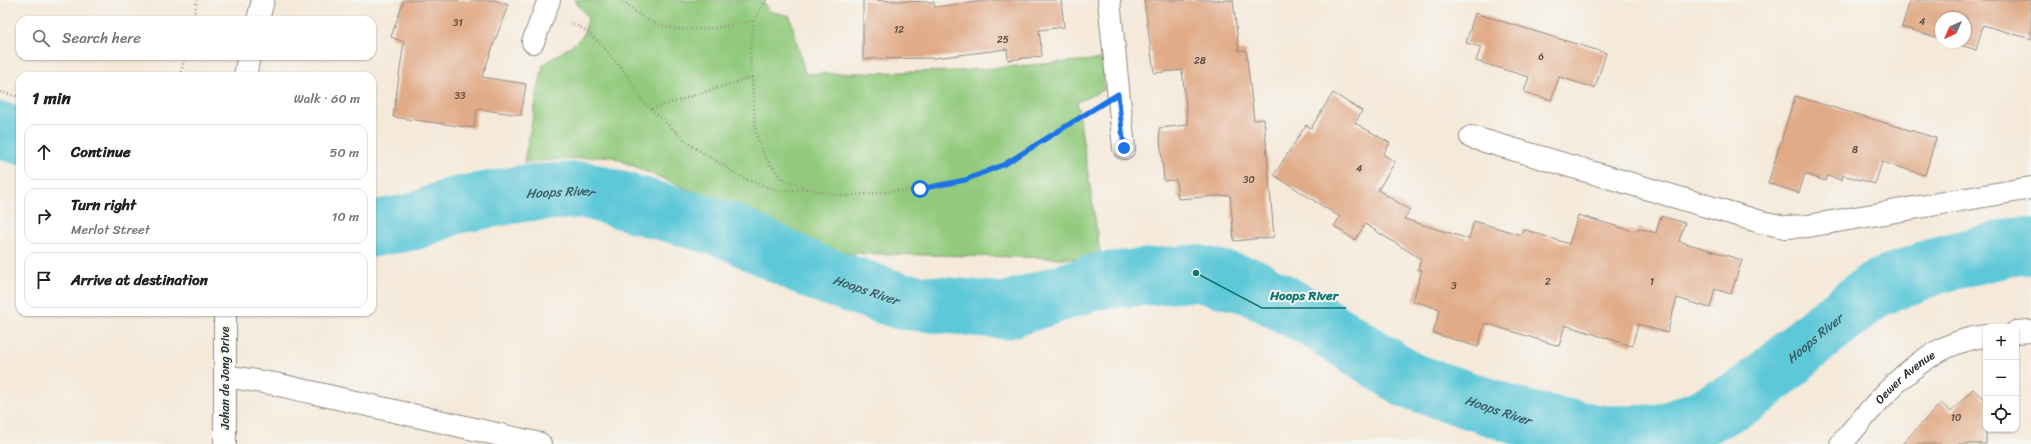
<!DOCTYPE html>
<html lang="en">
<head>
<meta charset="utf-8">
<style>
  body { margin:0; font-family:Sriracha,sans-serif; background:#f6f6f6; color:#202124 }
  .controls { position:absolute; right:12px; bottom:12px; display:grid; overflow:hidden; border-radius:8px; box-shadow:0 1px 3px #0004 }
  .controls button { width:36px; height:36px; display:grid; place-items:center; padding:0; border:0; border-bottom:1px solid #e0e0e0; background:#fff; color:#202124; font:20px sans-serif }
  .compass { position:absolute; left:1935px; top:12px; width:36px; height:36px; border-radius:50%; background:#fff; box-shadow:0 1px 3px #0004; rotate:225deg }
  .stop { position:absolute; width:12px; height:12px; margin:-9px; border:3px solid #1a73e8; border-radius:50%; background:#fff }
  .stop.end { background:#1a73e8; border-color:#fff; box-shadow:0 1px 4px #0008 }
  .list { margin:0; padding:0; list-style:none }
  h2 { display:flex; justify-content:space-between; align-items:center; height:52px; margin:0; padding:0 16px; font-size:17px }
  h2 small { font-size:13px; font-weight:400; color:#757577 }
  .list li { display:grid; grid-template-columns:26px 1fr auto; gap:12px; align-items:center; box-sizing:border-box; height:56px; margin:0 8px 8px; padding:0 8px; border:1px solid #e0e0e0; border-radius:12px }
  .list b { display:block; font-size:15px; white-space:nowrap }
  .list p { margin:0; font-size:13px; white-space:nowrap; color:#757577 }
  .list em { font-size:13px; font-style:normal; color:#757577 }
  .icon { flex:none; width:22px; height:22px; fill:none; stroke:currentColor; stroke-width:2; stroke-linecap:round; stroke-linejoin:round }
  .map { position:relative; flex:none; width:2031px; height:444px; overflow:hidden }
  .search { position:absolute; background:#fff; box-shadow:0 1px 3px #0004; left:16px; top:16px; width:360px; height:44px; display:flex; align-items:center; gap:10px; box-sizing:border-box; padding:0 14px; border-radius:12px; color:#757577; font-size:15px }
  .panel { position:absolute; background:#fff; box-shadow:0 1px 3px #0004; left:16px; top:72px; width:360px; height:244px; border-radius:12px }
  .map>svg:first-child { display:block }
  .green { fill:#92ca7d; stroke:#5e7a54 }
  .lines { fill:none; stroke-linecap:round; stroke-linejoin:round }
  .river { stroke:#5dc8d8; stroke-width:57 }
  .building { fill:#e1ab88 }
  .minor-casing { stroke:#908a82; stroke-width:24 }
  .path { stroke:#908a82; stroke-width:2.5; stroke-dasharray:1 3; stroke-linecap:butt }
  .minor { stroke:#fff; stroke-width:22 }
  .route { stroke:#1a73e8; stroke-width:5 }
  .labels { text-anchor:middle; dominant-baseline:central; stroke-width:4; stroke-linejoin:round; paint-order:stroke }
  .number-label { font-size:10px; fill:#584b42 }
  .street-label { font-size:12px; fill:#2b2b2b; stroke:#f6f6f2 }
  .water-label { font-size:13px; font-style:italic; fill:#3a5a5f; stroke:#f6f6f2 }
  .leader { fill:none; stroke:#0f766e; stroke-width:1.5 }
  .callout-dot { fill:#0f766e; stroke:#f6f6f2; stroke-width:1.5 }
  .callout-label { font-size:13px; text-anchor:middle; font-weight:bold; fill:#0f766e; stroke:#f6f6f2; stroke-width:4; stroke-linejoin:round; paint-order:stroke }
</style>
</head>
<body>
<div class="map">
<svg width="2031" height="444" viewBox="0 0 2031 444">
  <rect width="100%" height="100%" fill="#f6f6f2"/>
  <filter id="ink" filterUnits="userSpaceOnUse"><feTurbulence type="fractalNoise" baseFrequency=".025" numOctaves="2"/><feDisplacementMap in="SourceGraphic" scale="8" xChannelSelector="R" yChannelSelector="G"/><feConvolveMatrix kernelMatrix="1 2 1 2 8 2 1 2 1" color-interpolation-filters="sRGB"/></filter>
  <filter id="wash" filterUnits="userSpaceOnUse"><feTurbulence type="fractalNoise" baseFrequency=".012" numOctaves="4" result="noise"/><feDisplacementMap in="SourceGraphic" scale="16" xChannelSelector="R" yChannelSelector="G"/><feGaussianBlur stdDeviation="0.9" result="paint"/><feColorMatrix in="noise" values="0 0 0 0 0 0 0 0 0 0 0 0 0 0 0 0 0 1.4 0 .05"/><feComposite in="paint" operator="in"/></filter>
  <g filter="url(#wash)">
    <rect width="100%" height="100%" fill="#f5e9d9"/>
    <!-- green -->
    <path class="green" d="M574,0H762L769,11L790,16L805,74L957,71L1103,59L1104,90L1077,102L1101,259L838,253L610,156L524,162L543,65L575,43L584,34L588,18C584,10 578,7 574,0Z"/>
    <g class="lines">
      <!-- river -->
      <g class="river">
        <path d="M0,130L20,136"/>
        <path id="s1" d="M372,229L413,222L453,206L526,193L585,190L727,230L817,273L900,301L1005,311L1098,281L1196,273L1251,286L1316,321L1408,380L1529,420L1605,434L1661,433L1701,418L1750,393L1823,330L1876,289L1938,265L2020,245L2031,247"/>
      </g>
    </g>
    <g id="blocks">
      <!-- building -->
      <g class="building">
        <path d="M404,0H495L508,5L482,77L526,84L521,115L477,109L474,128L393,117L404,42L391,37Z"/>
        <path d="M863,0L934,2V7L994,0H1061L1064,27L1039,30L1042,56L1008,60L1007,49L935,58L863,59Z"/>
        <path d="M1144,0H1233L1239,51L1246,50L1254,120L1264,119L1274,237L1234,241L1230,195L1178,199L1176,180L1164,181L1159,128L1188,125L1182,70L1154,73Z"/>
        <path d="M1910,0H2031V39L1983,25L1976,50L1951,42H1965V18H1941V39L1902,27Z"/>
        <path d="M1475,13L1606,53L1595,88L1559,77L1551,100L1524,92L1529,77L1476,61L1481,47L1466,43Z"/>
        <path d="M1333,93L1362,111L1355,123L1390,143L1383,154L1395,162L1378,190L1410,210L1404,219L1469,239L1474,221L1521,235L1523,229L1569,244L1578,215L1636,232L1638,228L1656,233L1661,216L1685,223L1679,241L1742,260L1731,294L1715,289L1710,308L1677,298L1667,333L1638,324L1632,346L1565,325L1559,346L1485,323L1478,347L1433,333L1440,309L1413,301L1422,270L1418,269L1421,259L1365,224L1355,240L1334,226L1340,217L1274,175L1306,125L1311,128Z"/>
        <path d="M1795,96L1936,138L1925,175L1882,162L1875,184L1843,175L1842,180L1827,176L1825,181L1805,174L1799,193L1768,183Z"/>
        <path d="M1973,389L1986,401V444H1902L1941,403L1951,412Z"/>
      </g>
    </g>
  </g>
  <g filter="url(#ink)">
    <use href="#blocks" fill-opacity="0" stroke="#908a82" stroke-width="1"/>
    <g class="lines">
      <defs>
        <g id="minor">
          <path d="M1109,0L1124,148"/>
          <path d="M258,20L263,0"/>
          <path d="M533,42L549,0"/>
          <path d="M245,76L249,56"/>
          <path d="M1471,137L1761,222L1785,227L1808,226L2031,188"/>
          <path d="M225,312V444"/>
          <path d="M2016,332L2031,331"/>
          <path d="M225,376L275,384L540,444"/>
          <path id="s2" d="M1841,444C1880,399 1921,343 1986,336"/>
        </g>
      </defs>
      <!-- minor casing -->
      <use href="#minor" class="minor-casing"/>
      <!-- path -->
      <g class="path">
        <path d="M623,0C658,41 707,30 754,21"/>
        <path d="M766,0L754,21L750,53L756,135L764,156L781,178L808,189L844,196L920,189L965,180L1005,164L1093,110"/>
        <path d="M193,20L197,0"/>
        <path d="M570,23L582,28L599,42L627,75L644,103L692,146L745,179L780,191L808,189"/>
        <path d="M180,76L185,56"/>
        <path d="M0,92L20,97"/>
        <path d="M652,109L752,77"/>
      </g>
      <!-- minor -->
      <use href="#minor" class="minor"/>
    </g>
  </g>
  <g class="lines" filter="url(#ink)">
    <!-- route -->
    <path class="route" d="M920,189L965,180L1005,164L1118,94L1124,148"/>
  </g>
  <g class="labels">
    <!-- number labels -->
    <g class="number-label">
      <text x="1922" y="22">4</text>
      <text x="458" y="23">31</text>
      <text x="899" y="30">12</text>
      <text x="1003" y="40">25</text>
      <text x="1541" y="57">6</text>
      <text x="1200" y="61">28</text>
      <text x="460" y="96">33</text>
      <text x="1855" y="150">8</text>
      <text x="1359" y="169">4</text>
      <text x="1249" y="180">30</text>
      <text x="1548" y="282">2</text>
      <text x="1652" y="282">1</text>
      <text x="1454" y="286">3</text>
      <text x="1956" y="418">10</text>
    </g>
    <!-- street labels -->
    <g class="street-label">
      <text transform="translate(225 378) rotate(-90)">Johan de Jong Drive</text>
      <text stroke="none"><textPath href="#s2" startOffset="93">Oewer Avenue</textPath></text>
    </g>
    <!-- water labels -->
    <g class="water-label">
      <text stroke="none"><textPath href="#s1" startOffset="193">Hoops River</textPath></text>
      <text stroke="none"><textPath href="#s1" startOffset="517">Hoops River</textPath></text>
      <text stroke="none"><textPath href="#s1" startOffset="1537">Hoops River</textPath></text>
      <text stroke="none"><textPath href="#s1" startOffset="1189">Hoops River</textPath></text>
    </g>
  </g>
  <!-- callouts -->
  <path class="leader" d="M1196 273L1262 308H1346"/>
  <circle class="callout-dot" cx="1196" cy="273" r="4"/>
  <g class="callout-label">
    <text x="1304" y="300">Hoops River</text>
  </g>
</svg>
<div class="controls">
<button>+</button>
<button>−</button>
<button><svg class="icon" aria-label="locate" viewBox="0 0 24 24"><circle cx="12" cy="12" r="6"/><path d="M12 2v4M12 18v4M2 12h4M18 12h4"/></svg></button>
</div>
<svg class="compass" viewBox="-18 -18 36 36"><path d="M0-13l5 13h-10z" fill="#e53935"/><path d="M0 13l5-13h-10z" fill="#757577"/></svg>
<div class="stop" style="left:920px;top:189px"></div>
<div class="stop end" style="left:1124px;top:148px"></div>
<div class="search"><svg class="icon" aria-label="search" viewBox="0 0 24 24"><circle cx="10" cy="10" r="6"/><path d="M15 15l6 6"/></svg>Search here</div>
<section class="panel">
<h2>1 min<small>Walk · 60 m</small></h2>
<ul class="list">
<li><svg class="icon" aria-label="ahead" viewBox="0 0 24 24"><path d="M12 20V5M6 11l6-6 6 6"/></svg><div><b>Continue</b></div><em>50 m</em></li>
<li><svg class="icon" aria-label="right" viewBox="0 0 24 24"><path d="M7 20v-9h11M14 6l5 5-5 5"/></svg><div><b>Turn right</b><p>Merlot Street</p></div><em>10 m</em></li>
<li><svg class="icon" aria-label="arrive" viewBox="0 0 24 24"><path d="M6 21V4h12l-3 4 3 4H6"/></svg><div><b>Arrive at destination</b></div></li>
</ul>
</section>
</div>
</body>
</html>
